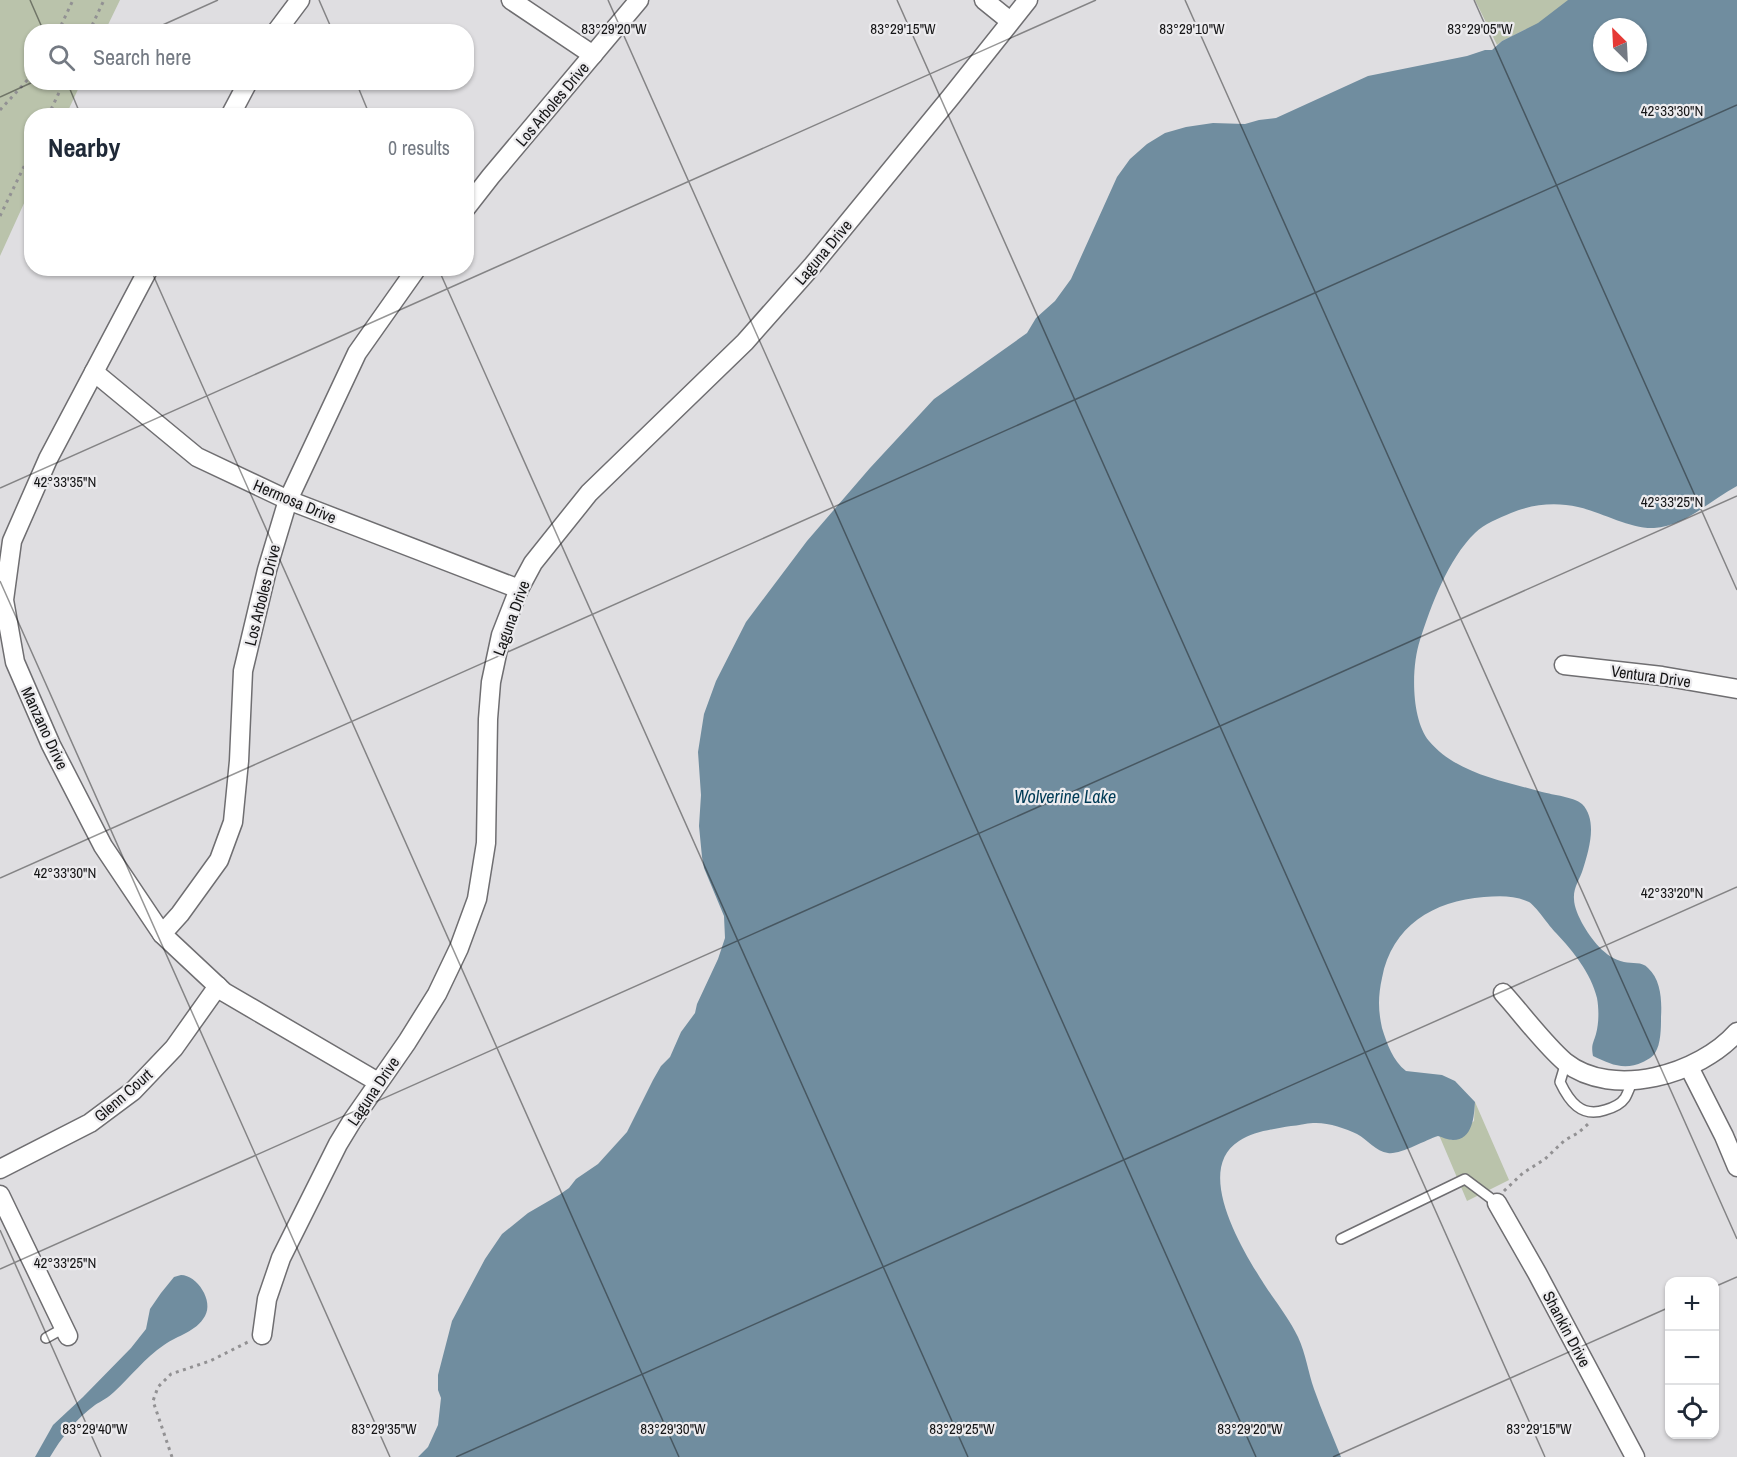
<!DOCTYPE html>
<html lang="en">
<head>
<meta charset="utf-8">
<style>
  body { margin:0; font-family:"Archivo Narrow",sans-serif; background:#f6f6f7; color:#1f2937 }
  .controls { position:absolute; right:18px; bottom:18px; display:grid; overflow:hidden; border-radius:12px; box-shadow:0 2px 4px #0004 }
  .controls button { width:54px; height:54px; display:grid; place-items:center; padding:0; border:0; border-bottom:2px solid #e0e1e3; background:#fff; color:#1f2937; font:30px sans-serif }
  .compass { position:absolute; left:1593px; top:18px; width:54px; height:54px; border-radius:50%; background:#fff; box-shadow:0 2px 4px #0004; rotate:336deg }
  .list { margin:0; padding:0; list-style:none }
  h2 { display:flex; justify-content:space-between; align-items:center; height:78px; margin:0; padding:0 24px; font-size:26px }
  h2 small { font-size:20px; font-weight:400; color:#747a83 }
  .icon { flex:none; width:33px; height:33px; fill:none; stroke:currentColor; stroke-width:2; stroke-linecap:round; stroke-linejoin:round }
  .map { position:relative; flex:none; width:1737px; height:1457px; overflow:hidden }
  .search { position:absolute; background:#fff; box-shadow:0 2px 4px #0004; left:24px; top:24px; width:450px; height:66px; display:flex; align-items:center; gap:15px; box-sizing:border-box; padding:0 21px; border-radius:24px; color:#747a83; font-size:22px }
  .panel { position:absolute; background:#fff; box-shadow:0 2px 4px #0004; left:24px; top:108px; width:450px; height:168px; border-radius:24px }
  .map>svg:first-child { display:block }
  .green { fill:#bac3ab; fill-rule:evenodd }
  .water { fill:#708d9f; fill-rule:evenodd }
  .lines { fill:none; stroke-linecap:round; stroke-linejoin:round }
  .service-casing { stroke:#6f6e71; stroke-width:12 }
  .minor-casing { stroke:#6f6e71; stroke-width:21 }
  .path { stroke:#929193; stroke-width:3; stroke-dasharray:3 4.5; stroke-linecap:butt }
  .service { stroke:#fff; stroke-width:9 }
  .minor { stroke:#fff; stroke-width:18 }
  .ticks { fill:none; stroke:#161617; stroke-width:1.5; stroke-opacity:0.45 }
  .labels { text-anchor:middle; dominant-baseline:central; stroke-width:4.5; stroke-linejoin:round; paint-order:stroke }
  .street-label { font-size:16px; fill:#161617; stroke:#ecebee }
  .water-label { font-size:18px; font-style:italic; fill:#003b56; stroke:#ecebee }
  .ticks-label { font-size:15px; text-anchor:middle; fill:#161617; stroke:#ecebee; stroke-width:4.5; stroke-linejoin:round; paint-order:stroke }
</style>
</head>
<body>
<div class="map">
<svg width="1737" height="1457" viewBox="0 0 1737 1457">
  <rect width="100%" height="100%" fill="#dfdee1"/>
  <!-- green -->
  <g class="green">
    <path d="M0,0H120L105,31L32,32V82L81,83L66,115L32,116L31,188L0,256Z"/>
    <path d="M1475,0H1654L1677,47L1572,99L1526,29L1502,41L1497,45ZM1602,27H1638V63H1602Z"/>
    <path d="M1475,1102L1509,1180L1467,1201L1439,1135L1452,1140L1474,1121Z"/>
  </g>
  <!-- water -->
  <g class="water">
    <path d="M1568,0H1737V486C1710,500 1686,526 1654,528C1630,529 1601,512 1578,507C1556,502 1532,504 1511,513C1499,518 1484,524 1475,533C1448,559 1431,606 1420,640C1411,667 1411,719 1429,741C1457,774 1504,781 1542,792C1553,795 1574,797 1582,804C1598,820 1589,850 1583,869C1580,879 1573,888 1574,899C1574,907 1579,917 1582,923C1591,939 1605,958 1624,962C1632,964 1642,961 1648,968C1661,980 1662,1000 1661,1017C1661,1028 1661,1044 1655,1053C1653,1057 1647,1060 1643,1062C1624,1071 1610,1064 1593,1056C1591,1045 1593,1044 1596,1034C1599,1023 1599,1009 1597,998C1591,973 1573,951 1556,933C1549,926 1535,905 1529,902C1514,895 1499,896 1484,897C1433,901 1392,926 1382,978C1378,996 1378,1010 1382,1028C1387,1044 1393,1061 1406,1071L1442,1075L1455,1081L1475,1102C1474,1116 1473,1140 1453,1140C1448,1140 1442,1137 1438,1136C1425,1140 1400,1155 1388,1153C1376,1152 1367,1139 1357,1134C1345,1128 1327,1122 1313,1123C1306,1123 1298,1126 1291,1126C1274,1129 1254,1131 1239,1141C1193,1170 1243,1251 1264,1284C1275,1301 1289,1318 1298,1337C1306,1354 1308,1372 1314,1389C1322,1412 1332,1434 1341,1457H418L428,1447L438,1425L441,1398L438,1390V1375L452,1321L485,1259L502,1234L528,1213L559,1195L569,1188L576,1179L598,1164L627,1132L653,1080L661,1066L670,1057L681,1032L695,1013L697,1004L718,959L725,938L724,916L704,868L702,857L699,826L701,795L698,752L704,714L716,681L746,622L807,541L870,468L934,399L1027,333L1036,318L1055,301L1071,279L1117,177L1130,159L1147,144L1165,133L1186,127L1213,123L1245,124L1259,120L1276,118L1368,76L1467,56L1485,50H1492L1502,41L1538,23ZM1602,27H1638V63H1602Z"/>
    <path d="M181,1275C197,1275 214,1301 205,1316C196,1332 178,1335 164,1345C145,1358 131,1376 114,1392C108,1398 101,1401 95,1405C76,1419 61,1438 50,1457H35L53,1425L83,1397L131,1348L146,1329L150,1309L161,1293L174,1277Z"/>
  </g>
  <g class="lines">
    <defs>
      <g id="service">
        <path d="M1566,1062L1560,1082C1569,1101 1581,1118 1605,1110C1612,1108 1621,1104 1625,1098C1628,1093 1630,1086 1633,1081"/>
        <path d="M1341,1239L1465,1179L1497,1203"/>
        <path d="M46,1338L64,1328"/>
      </g>
      <g id="minor">
        <path d="M511,0L593,55"/>
        <path d="M984,0L1010,21"/>
        <path d="M276,32L300,0"/>
        <path d="M230,116L248,82"/>
        <path d="M466,208L491,176L639,0"/>
        <path d="M149,268L48,459L12,541L4,600L15,662L51,745L103,846L162,934L224,992L378,1082"/>
        <path d="M94,372L197,457L288,500L519,589"/>
        <path d="M1564,665L1662,676L1737,689"/>
        <path d="M162,934L180,914L219,860L233,822L239,761L243,671L267,570L288,500L357,353L417,268"/>
        <path d="M1503,993C1522,1014 1544,1044 1565,1062C1613,1100 1700,1074 1737,1032"/>
        <path d="M1689,1067L1724,1136L1737,1167"/>
        <path d="M0,1169L90,1123L133,1091L174,1048L218,986"/>
        <path d="M0,1195L68,1336"/>
        <path d="M1497,1203L1537,1273L1635,1457"/>
        <path d="M262,1335L267,1299L281,1258L338,1144L352,1121L407,1042L437,994L459,948L477,899L486,843L488,719L491,682L501,635L519,589L533,563L589,493L745,342L813,265L950,98L1028,0"/>
      </g>
    </defs>
    <!-- service casing -->
    <use href="#service" class="service-casing"/>
    <!-- minor casing -->
    <use href="#minor" class="minor-casing"/>
    <!-- path -->
    <g class="path">
      <path d="M58,32L73,0"/>
      <path d="M89,32L104,0"/>
      <path d="M0,110L32,75"/>
      <path d="M48,116L64,82"/>
      <path d="M0,216L32,150"/>
      <path d="M1504,1191L1523,1173L1545,1159L1565,1140L1578,1133L1588,1124"/>
      <path d="M172,1457L153,1401L158,1387L171,1374L210,1361L250,1341"/>
    </g>
    <!-- service -->
    <use href="#service" class="service"/>
    <!-- minor -->
    <use href="#minor" class="minor"/>
  </g>
  <!-- ticks -->
  <path class="ticks" d="M30,0L44,32M319,0L333,32M608,0L1256,1457M897,0L1545,1457M1185,0L1737,1239M1474,0L1737,590M147,32L218,0M67,82L81,116M356,82L370,116M0,97L33,82M150,268L679,1457M438,268L968,1457M0,488L1096,0M0,581L390,1457M0,878L1737,105M0,1230L101,1457M0,1269L1737,496M1714,1287L1737,1277M456,1457L1737,887M1333,1457L1670,1307"/>
  <g class="labels">
    <!-- street labels -->
    <g class="street-label">
      <text transform="translate(552 104) rotate(-50)">Los Arboles Drive</text>
      <text transform="translate(823 252) rotate(-50)">Laguna Drive</text>
      <text transform="translate(295 501) rotate(23)">Hermosa Drive</text>
      <text transform="translate(262 595) rotate(-76)">Los Arboles Drive</text>
      <text transform="translate(511 618) rotate(-70)">Laguna Drive</text>
      <text transform="translate(1651 676) rotate(8)">Ventura Drive</text>
      <text transform="translate(45 728) rotate(65)">Manzano Drive</text>
      <text transform="translate(373 1091) rotate(-56)">Laguna Drive</text>
      <text transform="translate(123 1095) rotate(-41)">Glenn Court</text>
      <text transform="translate(1567 1329) rotate(62)">Shankin Drive</text>
    </g>
    <!-- water labels -->
    <g class="water-label">
      <text x="1065" y="796">Wolverine Lake</text>
    </g>
  </g>
  <g class="ticks-label">
    <text x="1192" y="34">83°29'10"W</text>
    <text x="1480" y="34">83°29'05"W</text>
    <text x="614" y="34">83°29'20"W</text>
    <text x="903" y="34">83°29'15"W</text>
    <text x="1672" y="116">42°33'30"N</text>
    <text x="65" y="487">42°33'35"N</text>
    <text x="1672" y="507">42°33'25"N</text>
    <text x="65" y="878">42°33'30"N</text>
    <text x="1672" y="898">42°33'20"N</text>
    <text x="65" y="1268">42°33'25"N</text>
    <text x="95" y="1434">83°29'40"W</text>
    <text x="384" y="1434">83°29'35"W</text>
    <text x="673" y="1434">83°29'30"W</text>
    <text x="962" y="1434">83°29'25"W</text>
    <text x="1250" y="1434">83°29'20"W</text>
    <text x="1539" y="1434">83°29'15"W</text>
  </g>
</svg>
<div class="controls">
<button>+</button>
<button>−</button>
<button><svg class="icon" aria-label="locate" viewBox="0 0 24 24"><circle cx="12" cy="12" r="6"/><path d="M12 2v4M12 18v4M2 12h4M18 12h4"/></svg></button>
</div>
<svg class="compass" viewBox="-18 -18 36 36"><path d="M0-13l5 13h-10z" fill="#e53935"/><path d="M0 13l5-13h-10z" fill="#747a83"/></svg>
<div class="search"><svg class="icon" aria-label="search" viewBox="0 0 24 24"><circle cx="10" cy="10" r="6"/><path d="M15 15l6 6"/></svg>Search here</div>
<section class="panel">
<h2>Nearby<small>0 results</small></h2>
<ul class="list">
</ul>
</section>
</div>
</body>
</html>
